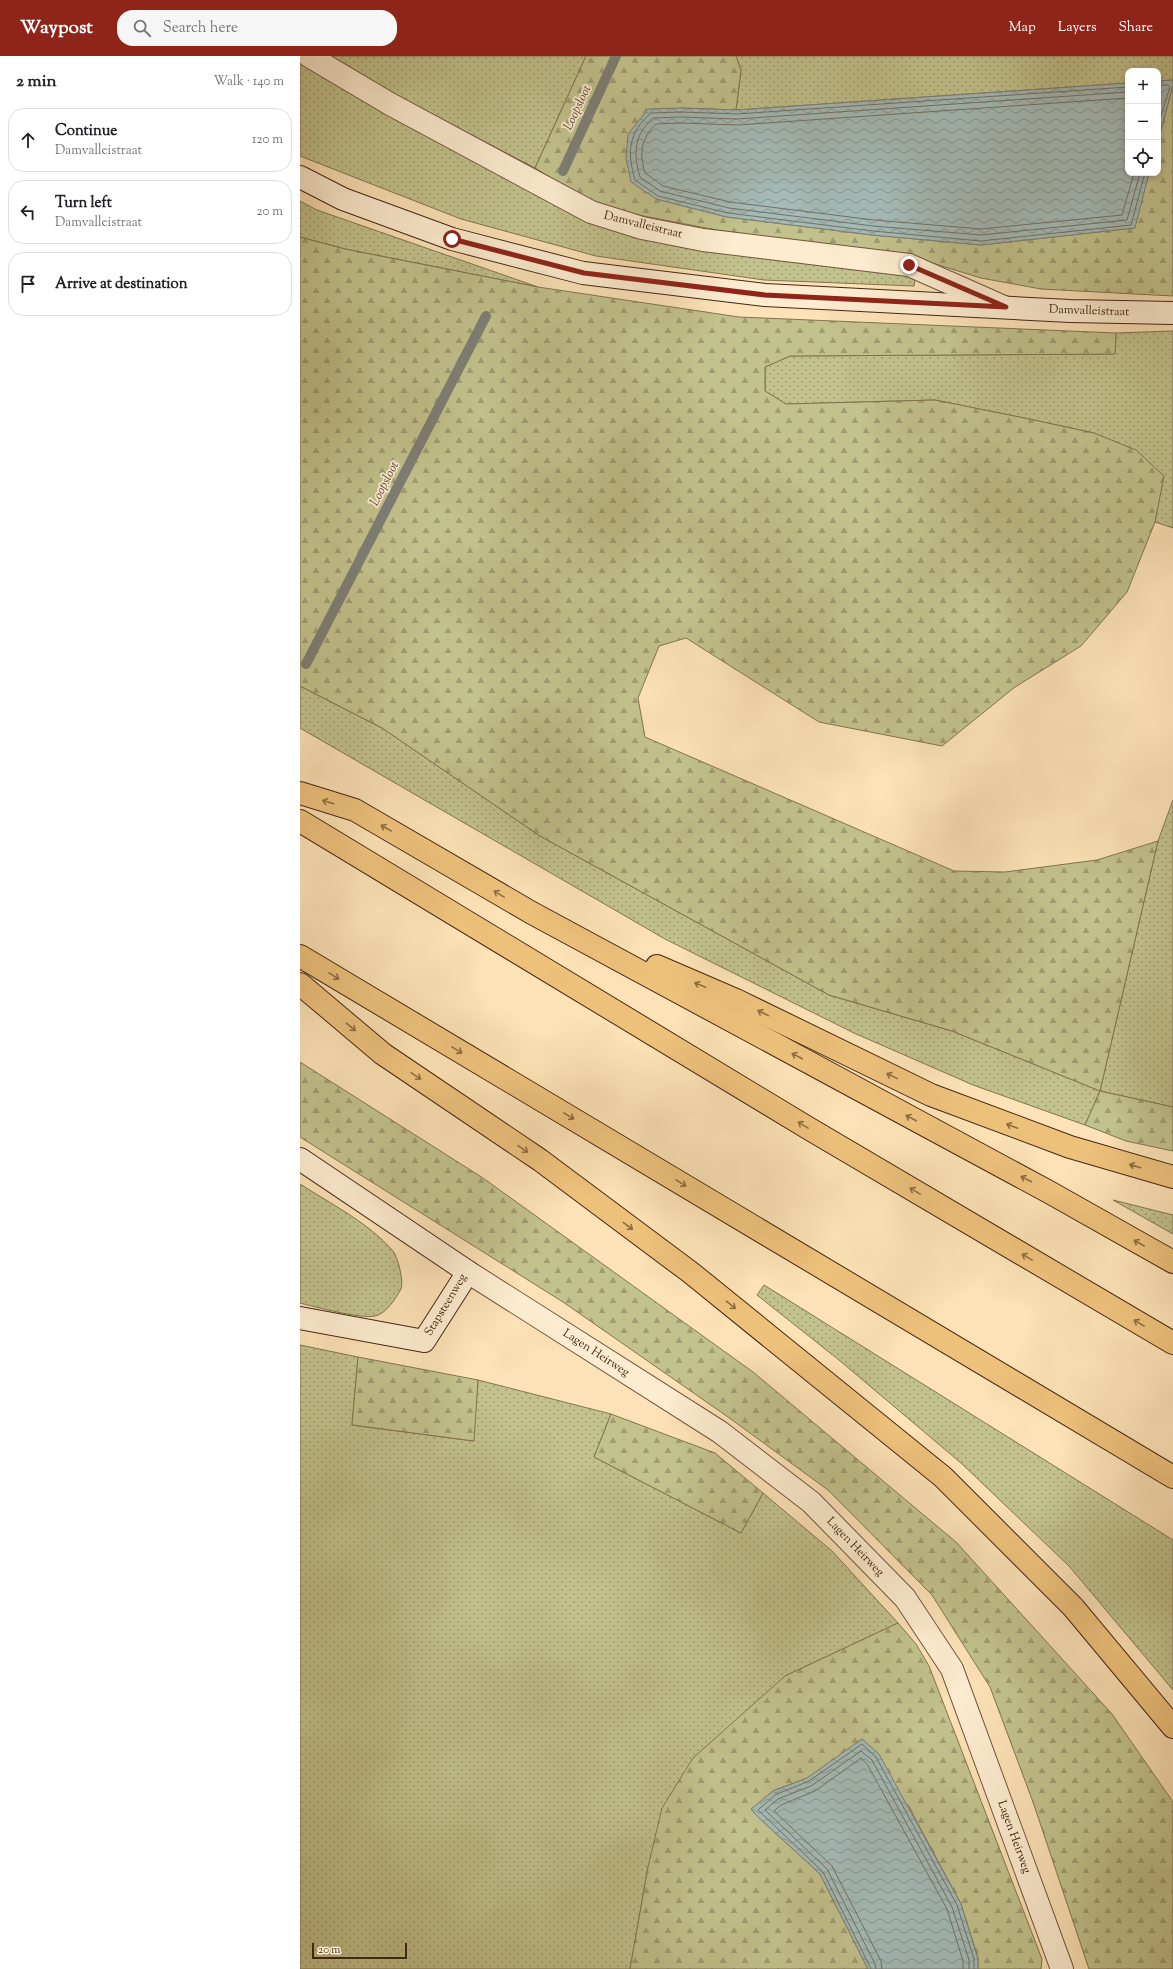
<!DOCTYPE html>
<html lang="en">
<head>
<meta charset="utf-8">
<style>
  body { margin:0; font-family:"Sorts Mill Goudy",serif; background:#f6f6f6; color:#202124 }
  .controls { position:absolute; right:12px; top:12px; display:grid; overflow:hidden; border-radius:8px; box-shadow:0 2px 6px #0003 }
  .controls button { width:36px; height:36px; display:grid; place-items:center; padding:0; border:0; border-bottom:1px solid #e0e0e0; background:#fff; color:#202124; font:20px sans-serif }
  .scale { position:absolute; left:12px; bottom:10px; width:95px; box-sizing:border-box; padding-left:4px; border:2px solid #442614; border-top:0; font-size:11px; line-height:14px; white-space:nowrap; color:#442614; -webkit-text-stroke:3px #fdecd0; paint-order:stroke }
  .stop { position:absolute; width:12px; height:12px; margin:-9px; border:3px solid #8f2418; border-radius:50%; background:#fff }
  .stop.end { background:#8f2418; border-color:#fff; box-shadow:0 1px 4px #0008 }
  .list { margin:0; padding:0; list-style:none }
  h2 { display:flex; justify-content:space-between; align-items:center; height:52px; margin:0; padding:0 16px; font-size:17px }
  h2 small { font-size:13px; font-weight:400; color:#757577 }
  .list li { display:grid; grid-template-columns:26px 1fr auto; gap:12px; align-items:center; box-sizing:border-box; height:64px; margin:0 8px 8px; padding:0 8px; border:1px solid #e0e0e0; border-radius:16px }
  .list b { display:block; font-size:15px; white-space:nowrap }
  .list p { margin:0; font-size:13px; white-space:nowrap; color:#757577 }
  .list em { font-size:13px; font-style:normal; color:#757577 }
  .icon { flex:none; width:22px; height:22px; fill:none; stroke:currentColor; stroke-width:2; stroke-linecap:round; stroke-linejoin:round }
  .map { position:relative; flex:none; width:873px; height:1913px; overflow:hidden }
  header { display:flex; align-items:center; gap:24px; box-sizing:border-box; height:56px; padding:0 20px; background:#8f2418; color:#fff }
  header strong { font-size:19px }
  nav { display:flex; gap:22px; margin-inline-start:auto; font-size:14px }
  .search { width:280px; height:36px; background:#f6f6f6; display:flex; align-items:center; gap:10px; box-sizing:border-box; padding:0 14px; border-radius:16px; color:#757577; font-size:15px }
  main { display:flex }
  aside { flex:1; background:#fff }
  .map>svg:first-child { display:block }
  .grass { fill:url(#grass-dots); stroke:#837450 }
  .forest { fill:url(#forest-firs); stroke:#837450 }
  .water { fill:url(#water-waves); stroke:#7e7f76 }
  .lines { fill:none; stroke-linecap:round; stroke-linejoin:round }
  .shore { stroke:#747066; stroke-width:1 }
  .stream { stroke:#7e7f76; stroke-width:10 }
  .street-casing { stroke:#72553c; stroke-width:24 }
  .secondary-casing { stroke:#442614; stroke-width:24 }
  .highway-casing { stroke:#442614; stroke-width:24 }
  .street { stroke:#fdecd0; stroke-width:22 }
  .secondary { stroke:#fdecd0; stroke-width:22 }
  .highway { stroke:#eec17b; stroke-width:22 }
  .oneway { stroke:#906c42 }
  .route { stroke:#8f2418; stroke-width:5 }
  .labels { text-anchor:middle; dominant-baseline:central; stroke-width:3.5; stroke-linejoin:round; paint-order:stroke }
  .street-label { font-size:12px; fill:#442614; stroke:#fdecd0 }
  .water-label { font-size:13px; font-style:italic; fill:#5c4b3d; stroke:#fdecd0 }
</style>
</head>
<body>
<header>
<strong>Waypost</strong>
<div class="search"><svg class="icon" aria-label="search" viewBox="0 0 24 24"><circle cx="10" cy="10" r="6"/><path d="M15 15l6 6"/></svg>Search here</div>
<nav><a>Map</a><a>Layers</a><a>Share</a></nav>
</header>
<main>
<aside>
<h2>2 min<small>Walk · 140 m</small></h2>
<ul class="list">
<li><svg class="icon" aria-label="ahead" viewBox="0 0 24 24"><path d="M12 20V5M6 11l6-6 6 6"/></svg><div><b>Continue</b><p>Damvalleistraat</p></div><em>120 m</em></li>
<li><svg class="icon" aria-label="left" viewBox="0 0 24 24"><path d="M17 20v-9H6M10 6l-5 5 5 5"/></svg><div><b>Turn left</b><p>Damvalleistraat</p></div><em>20 m</em></li>
<li><svg class="icon" aria-label="arrive" viewBox="0 0 24 24"><path d="M6 21V4h12l-3 4 3 4H6"/></svg><div><b>Arrive at destination</b></div></li>
</ul>
</aside>
<div class="map">
<svg width="873" height="1913" viewBox="0 0 873 1913">
  <defs>
    <pattern id="grass-dots" width="8" height="8" patternUnits="userSpaceOnUse"><rect width="8" height="8" fill="#c2c28c"/><path d="M2 2h.1M6 6h.1" fill="none" stroke="#9f9d71" stroke-width="1.8" stroke-linecap="round"/></pattern>
    <pattern id="forest-firs" width="22" height="20" patternUnits="userSpaceOnUse"><rect width="22" height="20" fill="#c2c28c"/><path d="M5 1l3.5 6h-7zM16 11l3.5 6h-7z" fill="#9f9d71"/></pattern>
    <pattern id="water-waves" width="16" height="10" patternUnits="userSpaceOnUse"><rect width="16" height="10" fill="#a4bbb8"/><path d="M0 5q4-4 8 0t8 0" fill="none" stroke="#879894"/></pattern>
  </defs>
  <rect width="100%" height="100%" fill="#fce2b6"/>
  <filter id="stains"><feTurbulence type="fractalNoise" baseFrequency=".005" numOctaves="4"/><feColorMatrix values="0 0 0 0 .2 0 0 0 0 .09 0 0 0 0 .02 0 0 0 .5 -.17"/></filter>
  <radialGradient id="worn" r=".72"><stop offset=".6" stop-color="#630" stop-opacity="0"/><stop offset="1" stop-color="#630" stop-opacity=".3"/></radialGradient>
  <!-- grass -->
  <g class="grass">
    <path d="M29,0H286L235,112L69,26Z"/>
    <path d="M436,0H873V24L858,25V15H828V27L436,54L441,14Z"/>
    <path d="M0,4L106,69L246,141L608,216L615,223L614,230L464,224L296,200L161,163L0,100Z"/>
    <path d="M0,145L17,154L238,231L45,193L0,181Z"/>
    <path d="M873,275V472L855,466L863,420L794,377L729,363L635,344L486,348L465,335V311L490,300L815,298L816,277Z"/>
    <path d="M0,630L82,672L240,780L529,939L652,975L800,1035L858,785L873,744V1051L800,1035L785,1069L673,1029L554,977L365,883L0,672Z"/>
    <path d="M0,1128C31,1148 69,1167 93,1195C98,1201 104,1226 101,1233C96,1242 86,1258 75,1260C60,1263 16,1251 0,1247Z"/>
    <path d="M813,1144L873,1159V1178Z"/>
    <path d="M464,1229L873,1484V1634L769,1510L661,1407L539,1304L457,1239Z"/>
    <path d="M0,1289L58,1301L52,1369L173,1385L178,1324L311,1358L294,1401L441,1477L463,1437L532,1495L598,1567L485,1620L348,1811L330,1913H0Z"/>
  </g>
  <!-- forest -->
  <g class="forest">
    <path d="M286,0H436L441,14L436,54L381,52L356,143L427,161L572,179L681,189L834,172L849,117H858V85L873,29V240L741,233L681,222L609,200L464,183L317,155L282,142L235,112Z"/>
    <path d="M0,181L45,193L238,231L439,261L816,277L815,298L490,300L465,311V335L486,348L635,344L729,363L794,377L836,394L864,420L855,466L827,536L781,590L715,631L642,690L519,666L386,582L359,590L338,642L345,681L654,815L705,816L797,804L858,785L800,1035L873,1051V1095L826,1085L785,1069L800,1035L652,975L529,939L240,780L82,672L0,630Z"/>
    <path d="M0,1006L183,1122L453,1316L656,1486L812,1658L873,1746V1913H789L733,1746L690,1631L632,1539L528,1434L428,1361L263,1246L0,1081Z"/>
    <path d="M58,1301L178,1324L174,1385L52,1369Z"/>
    <path d="M311,1358L415,1397L463,1437L441,1477L294,1401Z"/>
    <path d="M598,1567L616,1588L629,1610L742,1903L741,1913H678V1902L661,1848L608,1749L507,1722L473,1735L452,1753L458,1761L520,1818L568,1913H330L348,1811L362,1752L393,1702L485,1620Z"/>
  </g>
  <!-- water -->
  <g class="water">
    <path d="M873,24V29L858,85V25Z"/>
    <path d="M828,27V117H849L835,172L681,189L572,179L427,161L356,143L331,126L326,102L328,78L348,53L381,52L437,54Z"/>
    <path d="M562,1683L579,1698L661,1848L678,1903V1913H568L520,1818L458,1761L451,1753L473,1735L507,1722Z"/>
  </g>
  <g class="lines">
    <!-- shore -->
    <g class="shore">
      <path d="M858,29H868L870,31L858,69"/>
      <path d="M828,31L437,58L381,56L351,57C328,77 327,96 335,124L358,140L428,157L573,175L681,185L831,169L845,117"/>
      <path d="M828,36L437,63L381,61L353,62C334,79 333,97 340,121L360,135L429,152L573,170L681,179L827,164L840,117"/>
      <path d="M828,42L438,69L381,67L356,68C341,82 339,98 345,117L363,130L430,146L574,164L681,173L822,159L834,117"/>
      <path d="M571,1913L523,1816L458,1754L475,1739L509,1725L562,1688L576,1701L657,1849L674,1903V1913"/>
      <path d="M576,1913L575,1908L527,1813L465,1754L478,1743L511,1730L561,1695L572,1704L652,1851L669,1904V1913"/>
      <path d="M582,1913L581,1905L532,1810L474,1755L481,1749L515,1735L561,1702L567,1708L647,1853L663,1905V1913"/>
    </g>
    <!-- stream -->
    <g class="stream">
      <path d="M263,115L316,0"/>
      <path d="M6,608L186,260"/>
    </g>
    <defs>
      <g id="street">
        <path d="M9,0L90,48L291,156L342,172L403,184L609,209L704,251"/>
        <path d="M168,1216L420,1376L511,1446L605,1542L652,1613L762,1913"/>
      </g>
      <g id="secondary">
        <path d="M0,121L43,143L152,183L283,217L465,239L770,255L873,257"/>
        <path d="M0,1103L168,1216L124,1285L0,1262"/>
      </g>
      <g id="highway">
        <path d="M0,737L55,754L232,857L749,1136L873,1206"/>
        <path d="M0,765L508,1072L873,1287"/>
        <path d="M0,900L873,1421"/>
        <path d="M357,910L436,944L631,1039L770,1091L873,1121"/>
        <path d="M0,928L83,998L240,1104L390,1216L643,1421L773,1551L873,1671"/>
      </g>
    </defs>
    <!-- street casing -->
    <use href="#street" class="street-casing"/>
    <!-- secondary casing -->
    <use href="#secondary" class="secondary-casing"/>
    <!-- highway casing -->
    <use href="#highway" class="highway-casing"/>
    <!-- street -->
    <use href="#street" class="street"/>
    <!-- secondary -->
    <use href="#secondary" class="secondary"/>
    <!-- highway -->
    <use href="#highway" class="highway"/>
  </g>
  <!-- one-way arrows -->
  <defs><path id="oneway-shaft" d="M-6 0H5M1.5-3L5.5 0L1.5 3" fill="none" stroke-width="1.6" stroke-linecap="round" stroke-linejoin="round"/></defs>
  <g class="oneway">
    <use href="#oneway-shaft" transform="translate(28 746) rotate(-163)"/>
    <use href="#oneway-shaft" transform="translate(86 772) rotate(-150)"/>
    <use href="#oneway-shaft" transform="translate(199 838) rotate(-149)"/>
    <use href="#oneway-shaft" transform="translate(34 920) rotate(31)"/>
    <use href="#oneway-shaft" transform="translate(400 929) rotate(-157)"/>
    <use href="#oneway-shaft" transform="translate(463 957) rotate(-154)"/>
    <use href="#oneway-shaft" transform="translate(51 971) rotate(40)"/>
    <use href="#oneway-shaft" transform="translate(157 994) rotate(31)"/>
    <use href="#oneway-shaft" transform="translate(497 1000) rotate(-152)"/>
    <use href="#oneway-shaft" transform="translate(116 1020) rotate(34)"/>
    <use href="#oneway-shaft" transform="translate(592 1020) rotate(-154)"/>
    <use href="#oneway-shaft" transform="translate(269 1060) rotate(31)"/>
    <use href="#oneway-shaft" transform="translate(611 1062) rotate(-152)"/>
    <use href="#oneway-shaft" transform="translate(503 1069) rotate(-149)"/>
    <use href="#oneway-shaft" transform="translate(712 1070) rotate(-159)"/>
    <use href="#oneway-shaft" transform="translate(223 1093) rotate(34)"/>
    <use href="#oneway-shaft" transform="translate(835 1110) rotate(-164)"/>
    <use href="#oneway-shaft" transform="translate(726 1123) rotate(-152)"/>
    <use href="#oneway-shaft" transform="translate(381 1127) rotate(31)"/>
    <use href="#oneway-shaft" transform="translate(615 1135) rotate(-149)"/>
    <use href="#oneway-shaft" transform="translate(328 1170) rotate(37)"/>
    <use href="#oneway-shaft" transform="translate(839 1187) rotate(-150)"/>
    <use href="#oneway-shaft" transform="translate(727 1201) rotate(-149)"/>
    <use href="#oneway-shaft" transform="translate(431 1249) rotate(39)"/>
    <use href="#oneway-shaft" transform="translate(839 1267) rotate(-149)"/>
  </g>
  <g class="lines">
    <!-- route -->
    <path class="route" d="M152,183L284,217L465,239L706,251L609,209"/>
  </g>
  <g class="labels">
    <!-- street labels -->
    <g class="street-label">
      <text transform="translate(343 169) rotate(14)">Damvalleistraat</text>
      <text transform="translate(789 255) rotate(2)">Damvalleistraat</text>
      <text transform="translate(146 1249) rotate(-59)">Stapsteenweg</text>
      <text transform="translate(296 1297) rotate(33)">Lagen Heirweg</text>
      <text transform="translate(555 1491) rotate(46)">Lagen Heirweg</text>
      <text transform="translate(714 1781) rotate(70)">Lagen Heirweg</text>
    </g>
    <!-- water labels -->
    <g class="water-label">
      <text transform="translate(278 52) rotate(-65)">Loopsloot</text>
      <text transform="translate(85 428) rotate(-63)">Loopsloot</text>
    </g>
  </g>
  <rect width="100%" height="100%" filter="url(#stains)"/>
  <rect width="100%" height="100%" fill="url(#worn)"/>
</svg>
<div class="controls">
<button>+</button>
<button>−</button>
<button><svg class="icon" aria-label="locate" viewBox="0 0 24 24"><circle cx="12" cy="12" r="6"/><path d="M12 2v4M12 18v4M2 12h4M18 12h4"/></svg></button>
</div>
<div class="scale">20 m</div>
<div class="stop" style="left:152px;top:183px"></div>
<div class="stop end" style="left:609px;top:209px"></div>
</div>
</main>
</body>
</html>
